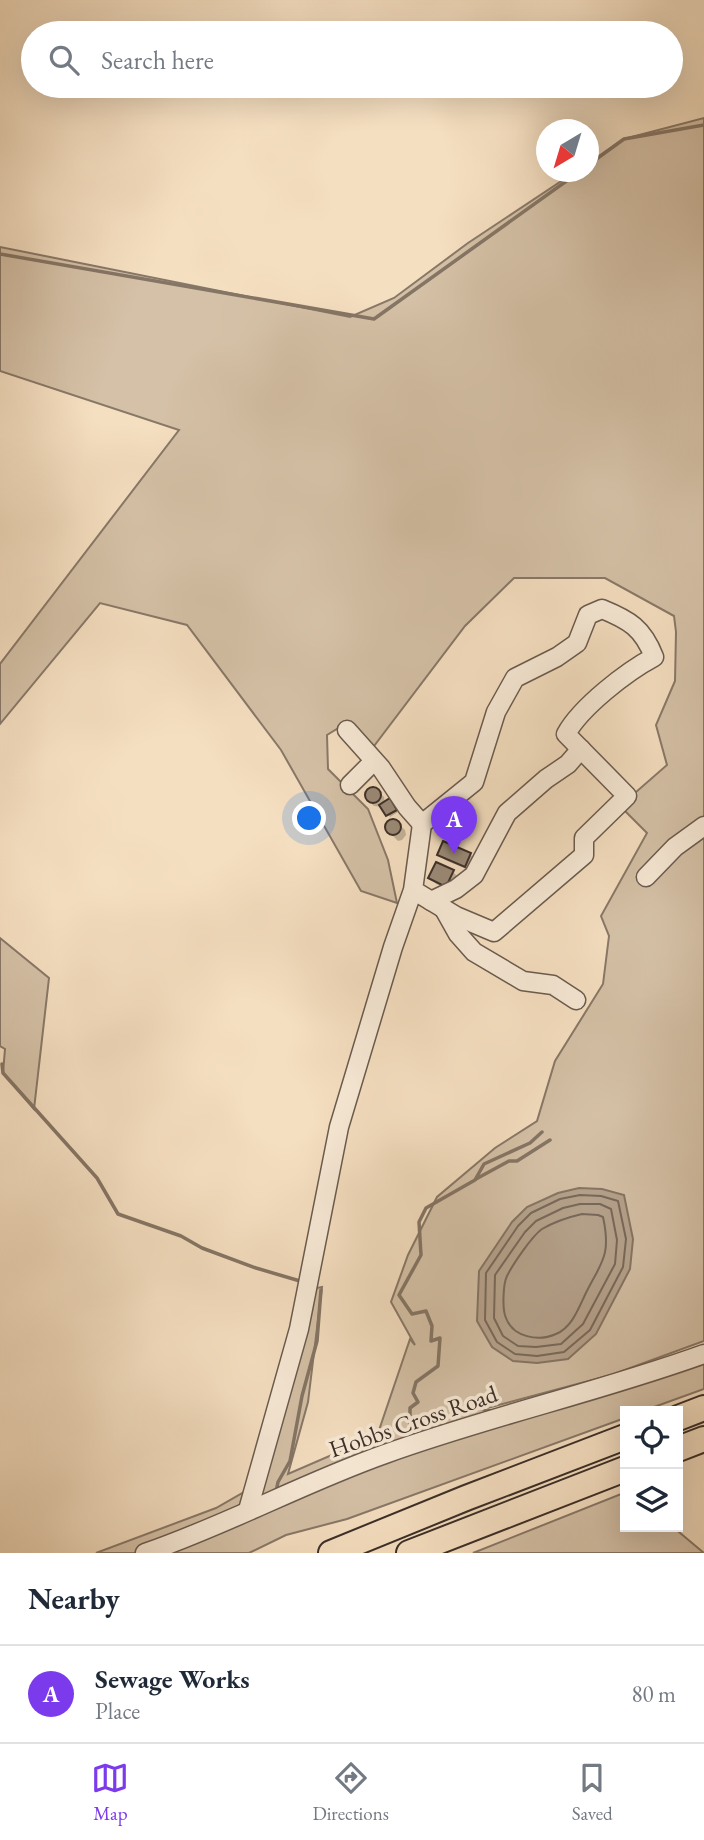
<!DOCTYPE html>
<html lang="en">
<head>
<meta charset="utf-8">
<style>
  body { margin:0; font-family:"EB Garamond",serif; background:#f6f6f7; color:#1f2937 }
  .controls { position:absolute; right:21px; bottom:21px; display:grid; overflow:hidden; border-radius:0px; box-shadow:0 7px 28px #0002 }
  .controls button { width:63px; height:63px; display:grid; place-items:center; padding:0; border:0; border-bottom:2px solid #e0e1e3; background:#fff; color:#1f2937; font:35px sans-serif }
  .compass { position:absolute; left:536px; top:119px; width:63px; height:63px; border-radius:50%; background:#fff; box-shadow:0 7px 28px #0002; rotate:218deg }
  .you { position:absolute; left:310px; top:819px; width:24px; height:24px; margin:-18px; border:5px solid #fff; border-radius:50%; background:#1a73e8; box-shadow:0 0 0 10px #1a73e833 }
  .badge { display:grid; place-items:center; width:46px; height:46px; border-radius:50%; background:#7c3aed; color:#fff; font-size:23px; font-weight:700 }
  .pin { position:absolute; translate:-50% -58px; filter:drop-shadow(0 2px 4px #0008) }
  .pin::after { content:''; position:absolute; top:37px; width:24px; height:21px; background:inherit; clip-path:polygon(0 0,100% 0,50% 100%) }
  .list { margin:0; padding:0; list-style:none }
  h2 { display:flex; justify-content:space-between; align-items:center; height:91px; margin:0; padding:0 28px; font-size:30px }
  h2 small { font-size:23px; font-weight:400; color:#747a83 }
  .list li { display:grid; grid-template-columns:46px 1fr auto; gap:21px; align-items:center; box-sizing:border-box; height:98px; padding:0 28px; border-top:2px solid #e0e1e3 }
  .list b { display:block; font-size:26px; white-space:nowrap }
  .list p { margin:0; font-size:23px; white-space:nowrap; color:#747a83 }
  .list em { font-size:23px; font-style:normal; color:#747a83 }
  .icon { flex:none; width:38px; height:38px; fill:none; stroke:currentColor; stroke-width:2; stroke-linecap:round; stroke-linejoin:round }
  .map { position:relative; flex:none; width:704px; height:1553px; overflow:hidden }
  .search { position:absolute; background:#fff; box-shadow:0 7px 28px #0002; left:21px; right:21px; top:21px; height:77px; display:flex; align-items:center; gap:18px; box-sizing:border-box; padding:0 24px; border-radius:38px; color:#747a83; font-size:26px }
  .sheet { height:189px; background:#fff }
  nav { display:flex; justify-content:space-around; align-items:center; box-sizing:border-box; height:98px; border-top:2px solid #e0e1e3; background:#fff; font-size:19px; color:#747a83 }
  nav a { display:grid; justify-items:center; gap:4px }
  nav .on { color:#7c3aed }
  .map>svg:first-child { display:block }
  .green { fill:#d5c1a7; stroke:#887868; stroke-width:2 }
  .water { fill:#b6a38d; stroke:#857565; stroke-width:2 }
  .shadow { fill:#0003 }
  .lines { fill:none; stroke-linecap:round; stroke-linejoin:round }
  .shore { stroke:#78695b; stroke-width:2 }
  .stream { stroke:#857565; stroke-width:3.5 }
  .building { fill:#9c8b78; stroke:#3b2f29; stroke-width:2 }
  .minor-casing { stroke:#6a5b4f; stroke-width:21 }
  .highway-casing { stroke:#3b2f29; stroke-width:28 }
  .minor { stroke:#f8ead7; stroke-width:18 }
  .highway { stroke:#f5dfc1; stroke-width:24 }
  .labels { text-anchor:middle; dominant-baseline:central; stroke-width:7; stroke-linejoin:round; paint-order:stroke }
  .street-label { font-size:24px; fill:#3b2f29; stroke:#f8ead7 }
</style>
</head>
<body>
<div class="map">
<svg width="704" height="1553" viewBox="0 0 704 1553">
  <rect width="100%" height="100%" fill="#f5dfc1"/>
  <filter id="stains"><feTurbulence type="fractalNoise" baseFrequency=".00286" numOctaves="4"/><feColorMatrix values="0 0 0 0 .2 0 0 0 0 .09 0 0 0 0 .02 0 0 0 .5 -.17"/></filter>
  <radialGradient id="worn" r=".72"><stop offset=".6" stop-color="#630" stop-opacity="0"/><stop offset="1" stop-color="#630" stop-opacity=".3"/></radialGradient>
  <!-- green -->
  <g class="green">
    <path d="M704,118V1341L611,1375L480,1410H495L452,1441L661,1376L704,1358V1389L643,1411H625V1418L347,1519L286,1535L249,1553H96L216,1508L258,1484L311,1289L322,1287L308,1402L288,1474L364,1441L375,1442L410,1339L415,1345L391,1302L408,1255L437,1197L495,1148L537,1121L555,1061L603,984L609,936L601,916L647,833L620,806L667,765L656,725L675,681L676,632L674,616L605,578H514L465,626L371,750L345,724L327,735L328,769L368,809L388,860L397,903L361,891L281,750L187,625L100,603L0,724V664L179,430L0,371V247L350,317L394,298L468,243L575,172H588L589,163L624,139Z"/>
    <path d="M0,938L49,978L34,1109L3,1073L5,1049L0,1046Z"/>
    <path d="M621,1494L625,1495V1527H673L704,1553H473Z"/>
  </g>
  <!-- water -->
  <path class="water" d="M579,1188L602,1189L624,1195L633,1239L630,1269L596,1334L568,1359L537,1363L513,1361L492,1347L477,1321L479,1271L512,1222L527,1207L558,1193Z"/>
  <!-- shadow -->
  <g class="shadow">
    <path d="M370,789L378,791L384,797L385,803H392L398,812L390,817L383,807L374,806L368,800L367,792Z"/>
    <path d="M390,821H395L405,830L406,835L402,840L398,841L388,831V824Z"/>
    <path d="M439,854H470L475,860L471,871L445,860Z"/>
    <path d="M453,872L458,877L452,891L436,884L431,878Z"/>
  </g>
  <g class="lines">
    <!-- shore -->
    <g class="shore">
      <path d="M580,1195L601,1196L618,1201L626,1239L623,1267L590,1330L564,1352L537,1356L515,1354L497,1342L485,1320L486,1273L518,1226L531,1213L560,1199Z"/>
      <path d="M580,1204H600L611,1209L617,1240L615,1264L583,1324L561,1344L536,1347L518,1346L503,1336L494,1318L495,1275L525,1232L536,1221L563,1208Z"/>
      <path d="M582,1214L598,1215L603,1217C612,1258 600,1263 584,1297C578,1310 571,1328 556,1334C538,1342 513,1337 506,1318C502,1310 503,1284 507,1276C513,1264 532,1236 542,1229C554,1222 569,1217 582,1214Z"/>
    </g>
    <!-- stream -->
    <g class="stream">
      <path d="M588,165L624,139L704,125"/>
      <path d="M0,254L374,319L579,172"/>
      <path d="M2,1064L3,1073L97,1178L118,1214L181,1236L202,1248L256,1268L300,1281"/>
      <path d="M476,1179L509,1161H517L550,1140"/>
      <path d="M410,1427V1408L418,1402L413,1393L416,1382L438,1366L440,1338L431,1341L432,1326L426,1311L412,1314L399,1295L421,1255L419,1222L426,1208L475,1180L484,1164L530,1143L542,1132"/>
      <path d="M276,1492L278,1482L290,1461L302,1396L317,1341L321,1290"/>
    </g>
  </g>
  <!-- building -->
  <g class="building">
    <circle cx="373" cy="795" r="8"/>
    <path d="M390,798L397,810L386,816L379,805Z"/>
    <circle cx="393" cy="827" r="8"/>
    <path d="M443,841L471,853L465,867L437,855Z"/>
    <path d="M436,862L454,870L446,887L428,878Z"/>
  </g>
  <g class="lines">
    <defs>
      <g id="minor">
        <path d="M347,730L381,768L407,807L422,824"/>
        <path d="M350,785L374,761"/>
        <path d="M646,877L675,847L704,826"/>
        <path d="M431,901L456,889L474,875L507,813L546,779L568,764L581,749"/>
        <path d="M444,909L458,934L474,952L523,981L553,985L576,1000"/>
        <path d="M248,1510L299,1329L339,1127L393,947L413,890L456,916L494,932L584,855V838L627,796L566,734C581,707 626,672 654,657C643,628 629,620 602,609L588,615L577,643L557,657L515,678L496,712L474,782L422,824L413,890"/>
        <path d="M145,1553C227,1525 303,1483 385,1454C490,1416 599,1392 704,1354"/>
      </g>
      <g id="highway">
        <path d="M678,1418L704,1408"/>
        <path d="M678,1449L704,1439"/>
        <path d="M331,1553L466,1498L625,1437"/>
        <path d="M409,1553L625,1469"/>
      </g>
    </defs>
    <!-- minor casing -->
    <use href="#minor" class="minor-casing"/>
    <!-- highway casing -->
    <use href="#highway" class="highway-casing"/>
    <!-- minor -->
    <use href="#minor" class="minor"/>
    <!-- highway -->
    <use href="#highway" class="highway"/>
  </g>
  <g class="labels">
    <!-- street labels -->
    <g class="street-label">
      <text transform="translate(413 1421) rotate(-19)">Hobbs Cross Road</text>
    </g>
  </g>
  <rect width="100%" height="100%" filter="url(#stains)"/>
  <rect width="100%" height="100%" fill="url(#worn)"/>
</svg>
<div class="controls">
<button><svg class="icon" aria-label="locate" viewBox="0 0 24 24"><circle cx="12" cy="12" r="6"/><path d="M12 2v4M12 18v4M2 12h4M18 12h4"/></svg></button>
<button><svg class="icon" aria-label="layers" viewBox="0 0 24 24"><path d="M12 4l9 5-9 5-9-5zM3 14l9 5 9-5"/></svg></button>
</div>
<svg class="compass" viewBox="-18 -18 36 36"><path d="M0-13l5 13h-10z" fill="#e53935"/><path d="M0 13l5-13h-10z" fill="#747a83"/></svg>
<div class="you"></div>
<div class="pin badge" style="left:454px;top:854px">A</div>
<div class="search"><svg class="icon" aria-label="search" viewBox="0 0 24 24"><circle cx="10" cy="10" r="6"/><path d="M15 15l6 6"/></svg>Search here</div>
</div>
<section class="sheet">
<h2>Nearby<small></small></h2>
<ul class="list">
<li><span class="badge">A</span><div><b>Sewage Works</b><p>Place</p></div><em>80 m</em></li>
</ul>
</section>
<nav>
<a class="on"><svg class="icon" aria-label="map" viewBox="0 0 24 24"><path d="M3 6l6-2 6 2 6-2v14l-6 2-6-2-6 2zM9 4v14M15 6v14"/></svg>Map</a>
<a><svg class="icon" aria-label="directions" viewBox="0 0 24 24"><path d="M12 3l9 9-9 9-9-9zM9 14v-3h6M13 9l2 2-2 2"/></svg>Directions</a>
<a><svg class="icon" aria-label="saved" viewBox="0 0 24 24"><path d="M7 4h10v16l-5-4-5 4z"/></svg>Saved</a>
</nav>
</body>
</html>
